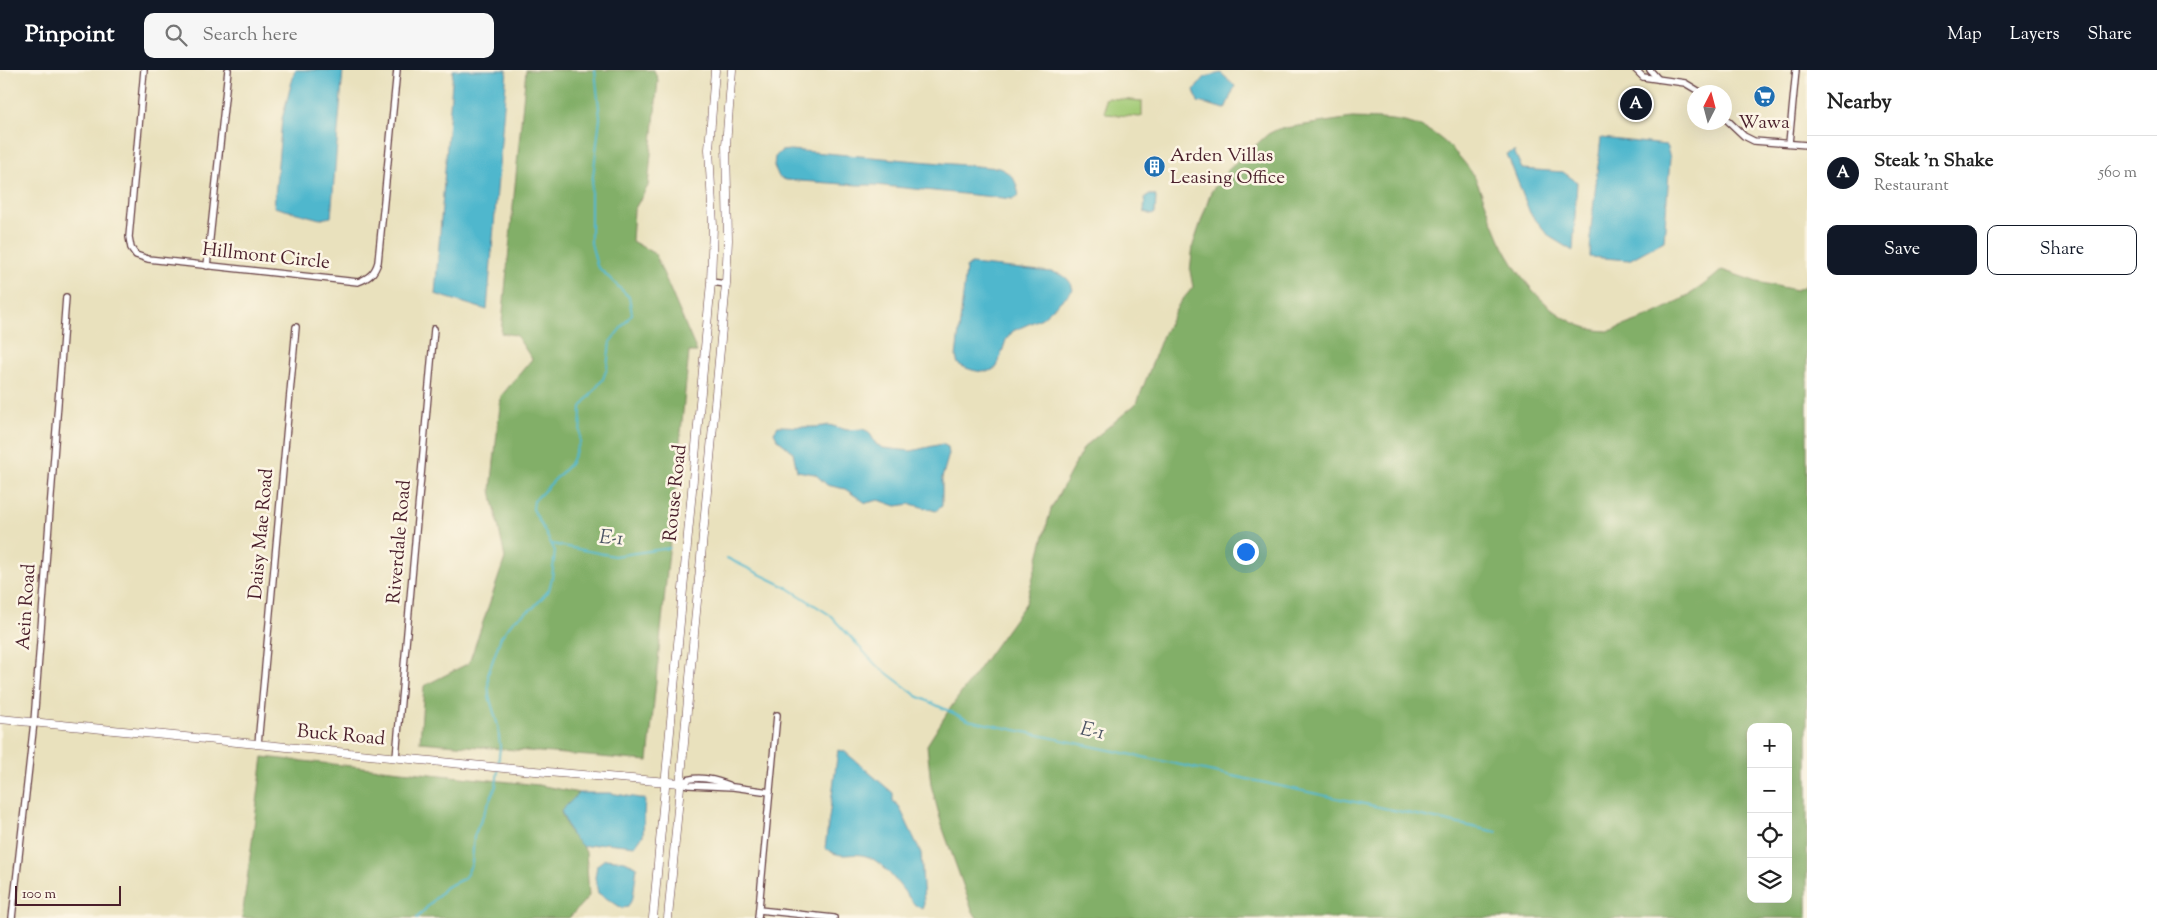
<!DOCTYPE html>
<html lang="en">
<head>
<meta charset="utf-8">
<style>
  body { margin:0; font-family:"Sorts Mill Goudy",serif; background:#f6f6f6; color:#222 }
  .controls { position:absolute; right:15px; bottom:15px; display:grid; overflow:hidden; border-radius:10px; box-shadow:0 5px 20px #0002 }
  .controls button { width:45px; height:45px; display:grid; place-items:center; padding:0; border:0; border-bottom:1px solid #e0e0e0; background:#fff; color:#222; font:25px sans-serif }
  .compass { position:absolute; left:1687px; top:15px; width:45px; height:45px; border-radius:50%; background:#fff; box-shadow:0 5px 20px #0002; rotate:6deg }
  .scale { position:absolute; left:15px; bottom:12px; width:106px; box-sizing:border-box; padding-left:5px; border:2px solid #4a1f2b; border-top:0; font-size:14px; line-height:18px; white-space:nowrap; color:#4a1f2b; -webkit-text-stroke:4px #fcf5e5; paint-order:stroke }
  .you { position:absolute; left:1245px; top:481px; width:18px; height:18px; margin:-12px; border:4px solid #fff; border-radius:50%; background:#1a73e8; box-shadow:0 0 0 8px #1a73e833 }
  .badge { display:grid; place-items:center; width:32px; height:32px; border-radius:50%; background:#111827; color:#fff; font-size:16px; font-weight:700 }
  .pin { position:absolute; translate:-50% -50%; border:2px solid #fff; box-shadow:0 1px 5px #0006 }
  .list { margin:0; padding:0; list-style:none }
  h2 { display:flex; justify-content:space-between; align-items:center; height:65px; margin:0; padding:0 20px; font-size:21px }
  h2 small { font-size:16px; font-weight:400; color:#767676 }
  .list li { display:grid; grid-template-columns:32px 1fr auto; gap:15px; align-items:center; box-sizing:border-box; height:75px; padding:0 20px; border-top:1px solid #e0e0e0 }
  .list b { display:block; font-size:19px; white-space:nowrap }
  .list p { margin:0; font-size:16px; white-space:nowrap; color:#767676 }
  .list em { font-size:16px; font-style:normal; color:#767676 }
  .actions { display:flex; gap:10px; padding:15px 20px }
  .actions a { flex:1; padding:11px 0; border:1px solid #111827; border-radius:10px; text-align:center; font-size:18px; color:#111827 }
  .actions .main { background:#111827; color:#fff }
  .icon { flex:none; width:28px; height:28px; fill:none; stroke:currentColor; stroke-width:2; stroke-linecap:round; stroke-linejoin:round }
  .map { position:relative; flex:none; width:1807px; height:848px; overflow:hidden }
  header { display:flex; align-items:center; gap:30px; box-sizing:border-box; height:70px; padding:0 25px; background:#111827; color:#fff }
  header strong { font-size:24px }
  nav { display:flex; gap:28px; margin-inline-start:auto; font-size:18px }
  .search { width:350px; height:45px; background:#f6f6f6; display:flex; align-items:center; gap:12px; box-sizing:border-box; padding:0 18px; border-radius:10px; color:#767676; font-size:19px }
  main { display:flex }
  aside { flex:1; background:#fff }
  .map>svg:first-child { display:block }
  .green { fill:#a3cb77; stroke:#767551 }
  .forest { fill:#82af68; stroke:#66674a; fill-rule:evenodd }
  .water { fill:#4fb7cd; stroke:#4c6b7c }
  .lines { fill:none; stroke-linecap:round; stroke-linejoin:round }
  .stream { stroke:#4fb7cd; stroke-width:2 }
  .street-casing { stroke:#623c41; stroke-width:8 }
  .secondary-casing { stroke:#623c41; stroke-width:9 }
  .street { stroke:#fff; stroke-width:5.5 }
  .secondary { stroke:#fff; stroke-width:8 }
  .labels { text-anchor:middle; dominant-baseline:central; stroke-width:5; stroke-linejoin:round; paint-order:stroke }
  .poi-label { font-size:19px; fill:#4a1f2b; stroke:#fcf5e5 }
  .street-label { font-size:19px; fill:#4a1f2b; stroke:#fcf5e5 }
  .water-label { font-size:20px; font-style:italic; fill:#4c5464; stroke:#fcf5e5 }
</style>
</head>
<body>
<header>
<strong>Pinpoint</strong>
<div class="search"><svg class="icon" aria-label="search" viewBox="0 0 24 24"><circle cx="10" cy="10" r="6"/><path d="M15 15l6 6"/></svg>Search here</div>
<nav><a>Map</a><a>Layers</a><a>Share</a></nav>
</header>
<main>
<div class="map">
<svg width="1807" height="848" viewBox="0 0 1807 848">
  <rect width="100%" height="100%" fill="#fcf5e5"/>
  <filter id="ink" filterUnits="userSpaceOnUse"><feTurbulence type="fractalNoise" baseFrequency=".02" numOctaves="2"/><feDisplacementMap in="SourceGraphic" scale="10" xChannelSelector="R" yChannelSelector="G"/><feConvolveMatrix kernelMatrix="1 2 1 2 8 2 1 2 1" color-interpolation-filters="sRGB"/></filter>
  <filter id="wash" filterUnits="userSpaceOnUse"><feTurbulence type="fractalNoise" baseFrequency=".0096" numOctaves="4" result="noise"/><feDisplacementMap in="SourceGraphic" scale="20" xChannelSelector="R" yChannelSelector="G"/><feGaussianBlur stdDeviation="1.12" result="paint"/><feColorMatrix in="noise" values="0 0 0 0 0 0 0 0 0 0 0 0 0 0 0 0 0 1.4 0 .05"/><feComposite in="paint" operator="in"/></filter>
  <g filter="url(#wash)">
    <rect width="100%" height="100%" fill="#e9e1bd"/>
    <!-- green -->
    <path class="green" d="M1108,28L1142,31V46L1140,47L1107,44L1105,42V29Z"/>
    <!-- forest -->
    <g class="forest">
      <path d="M526,0H654L658,10L648,116L634,140L632,171L655,184L697,282H689L648,691L420,672L424,616L469,593L505,488L491,420L501,326L532,289L516,265L501,263Z"/>
      <path d="M1352,48C1377,49 1407,48 1429,61C1445,69 1468,94 1476,110C1485,129 1491,150 1500,170C1519,210 1558,260 1607,261C1613,261 1622,256 1628,254C1663,242 1695,224 1722,200L1757,212L1796,220L1807,215V848H977L972,840L943,759L931,715L927,675L949,640L1026,533L1051,439L1084,377L1137,333L1163,265L1179,234L1193,217L1190,201L1193,175L1211,122L1226,102L1268,64L1278,59ZM1751,657H1788V829H1751Z"/>
      <path d="M263,687L539,715L579,723L561,742L571,765L583,777L586,782L589,826L569,848H242Z"/>
    </g>
    <!-- water -->
    <g class="water">
      <path d="M295,0H343L331,147L320,149L274,137L282,49Z"/>
      <path d="M453,0H507L487,240L435,224Z"/>
      <path d="M1221,3L1235,16L1225,39L1198,32L1194,20L1205,7Z"/>
      <path d="M1601,68L1666,75L1670,88L1664,171L1629,190L1590,187L1591,158Z"/>
      <path d="M790,80L999,98C1014,105 1016,110 1019,126L1013,129L875,115H858L786,110L779,107L774,96L775,87L781,81Z"/>
      <path d="M1514,81L1522,99L1563,102L1577,112L1573,181L1550,167L1530,143L1507,84Z"/>
      <path d="M1148,125H1155L1156,128L1155,143L1152,145L1144,142L1145,127Z"/>
      <path d="M971,194L1051,202C1062,204 1071,208 1073,220L1042,248L1013,261L1006,270L997,297C987,306 968,300 958,294L956,287L965,208L966,198Z"/>
      <path d="M829,355L847,360L863,359L869,362L876,374L883,378L911,381L942,374L948,377L949,384L942,408V436L936,441L911,434L896,436L879,430L866,433L845,419L827,415L815,404L797,401L793,382L778,370L774,362L778,356C795,356 813,359 829,355Z"/>
      <path d="M838,680L844,681L893,723V731L899,736L921,783L924,834L922,839L915,835C903,821 884,791 866,786C848,781 843,791 825,778Z"/>
      <path d="M579,723H610L645,729L643,765L635,776L606,773L583,777L571,765L561,741Z"/>
      <path d="M605,789L625,791L637,797L633,827L628,837L622,838L598,823L595,808L597,795Z"/>
    </g>
    <g class="lines">
      <!-- stream -->
      <g class="stream">
        <path d="M552,474L614,486L670,478"/>
        <path d="M727,488L788,518L830,545L875,594L917,626L968,650L1497,762"/>
        <path d="M498,695L500,677L498,656L489,626L488,604L501,567L513,551L533,538L549,520L552,508L555,481L533,439L534,431L570,394L580,372L581,337L603,309L607,298L610,272L632,244L629,227L597,196L591,173V123L600,48L595,0"/>
        <path d="M417,848L446,817L463,809L467,804L472,793L474,766L496,716L498,700"/>
      </g>
    </g>
  </g>
  <g filter="url(#ink)">
    <g class="lines">
      <defs>
        <g id="street">
          <path d="M144,0L129,167L131,178L136,185L148,189L358,212C369,208 375,203 378,192L397,0"/>
          <path d="M1636,0L1643,7L1685,13L1700,22"/>
          <path d="M1650,0L1658,9"/>
          <path d="M1724,47L1744,66L1754,71L1807,75"/>
          <path d="M1789,73L1796,0"/>
          <path d="M207,196L228,0"/>
          <path d="M711,212L726,214"/>
          <path d="M258,674L296,257"/>
          <path d="M396,687L434,259"/>
          <path d="M680,713L689,715L733,717L770,722"/>
          <path d="M680,713C695,704 714,709 729,715"/>
          <path d="M759,840L834,848"/>
          <path d="M12,848L34,652L66,227"/>
          <path d="M758,848L777,645"/>
        </g>
        <g id="secondary">
          <path d="M0,649L523,700L680,713"/>
          <path d="M653,848L711,212L713,156L709,79L715,0"/>
          <path d="M668,848L726,214L728,170L726,75L732,0"/>
        </g>
      </defs>
      <!-- street casing -->
      <use href="#street" class="street-casing"/>
      <!-- secondary casing -->
      <use href="#secondary" class="secondary-casing"/>
      <!-- street -->
      <use href="#street" class="street"/>
      <!-- secondary -->
      <use href="#secondary" class="secondary"/>
    </g>
  </g>
  <!-- icons -->
  <defs>
    <symbol id="supermarket-disc" viewBox="-11 -11 22 22"><circle r="9.5" fill="#1f6fb2" stroke="#fcf5e5"/><path d="M-6-5.5h2.5l.6 2H6L4.5 2H-2.5L-4.4-4H-6ZM-1.5 3.2a1.3 1.3 0 1 0 .1 0ZM3 3.2a1.3 1.3 0 1 0 .1 0Z" fill="#fff"/></symbol>
    <symbol id="building-disc" viewBox="-11 -11 22 22"><circle r="9.5" fill="#1f6fb2" stroke="#fcf5e5"/><path d="M-4-6H4V6H1V3H-1V6H-4ZM-2.5-4.3h1.7v1.8h-1.7ZM.8-4.3h1.7v1.8H.8ZM-2.5-1h1.7V.8h-1.7ZM.8-1h1.7V.8H.8Z" fill="#fff"/></symbol>
  </defs>
  <g fill-rule="evenodd">
    <use href="#supermarket-disc" x="1752" y="14" width="25" height="25"/>
    <use href="#building-disc" x="1142" y="84" width="25" height="25"/>
  </g>
  <g class="labels">
    <!-- poi labels -->
    <g class="poi-label">
      <text x="1764" y="53">Wawa</text>
      <text x="1170" y="86" text-anchor="start">Arden Villas<tspan x="1170" dy="22">Leasing Office</tspan></text>
    </g>
    <!-- street labels -->
    <g class="street-label">
      <text transform="translate(266 187) rotate(6)">Hillmont Circle</text>
      <text transform="translate(676 423) rotate(-84)">Rouse Road</text>
      <text transform="translate(262 464) rotate(-85)">Daisy Mae Road</text>
      <text transform="translate(400 472) rotate(-85)">Riverdale Road</text>
      <text transform="translate(27 537) rotate(-86)">Aein Road</text>
      <text transform="translate(341 666) rotate(5)">Buck Road</text>
    </g>
    <!-- water labels -->
    <g class="water-label">
      <text transform="translate(611 469) rotate(4)">E-1</text>
      <text transform="translate(1092 662) rotate(12)">E-1</text>
    </g>
  </g>
</svg>
<div class="controls">
<button>+</button>
<button>−</button>
<button><svg class="icon" aria-label="locate" viewBox="0 0 24 24"><circle cx="12" cy="12" r="6"/><path d="M12 2v4M12 18v4M2 12h4M18 12h4"/></svg></button>
<button><svg class="icon" aria-label="layers" viewBox="0 0 24 24"><path d="M12 4l9 5-9 5-9-5zM3 14l9 5 9-5"/></svg></button>
</div>
<svg class="compass" viewBox="-18 -18 36 36"><path d="M0-13l5 13h-10z" fill="#e53935"/><path d="M0 13l5-13h-10z" fill="#767676"/></svg>
<div class="scale">100 m</div>
<div class="you"></div>
<div class="pin badge" style="left:1636px;top:34px">A</div>
</div>
<aside>
<h2>Nearby<small></small></h2>
<ul class="list">
<li><span class="badge">A</span><div><b>Steak 'n Shake</b><p>Restaurant</p></div><em>560 m</em></li>
</ul>
<div class="actions"><a class="main">Save</a><a>Share</a></div>
</aside>
</main>
</body>
</html>
